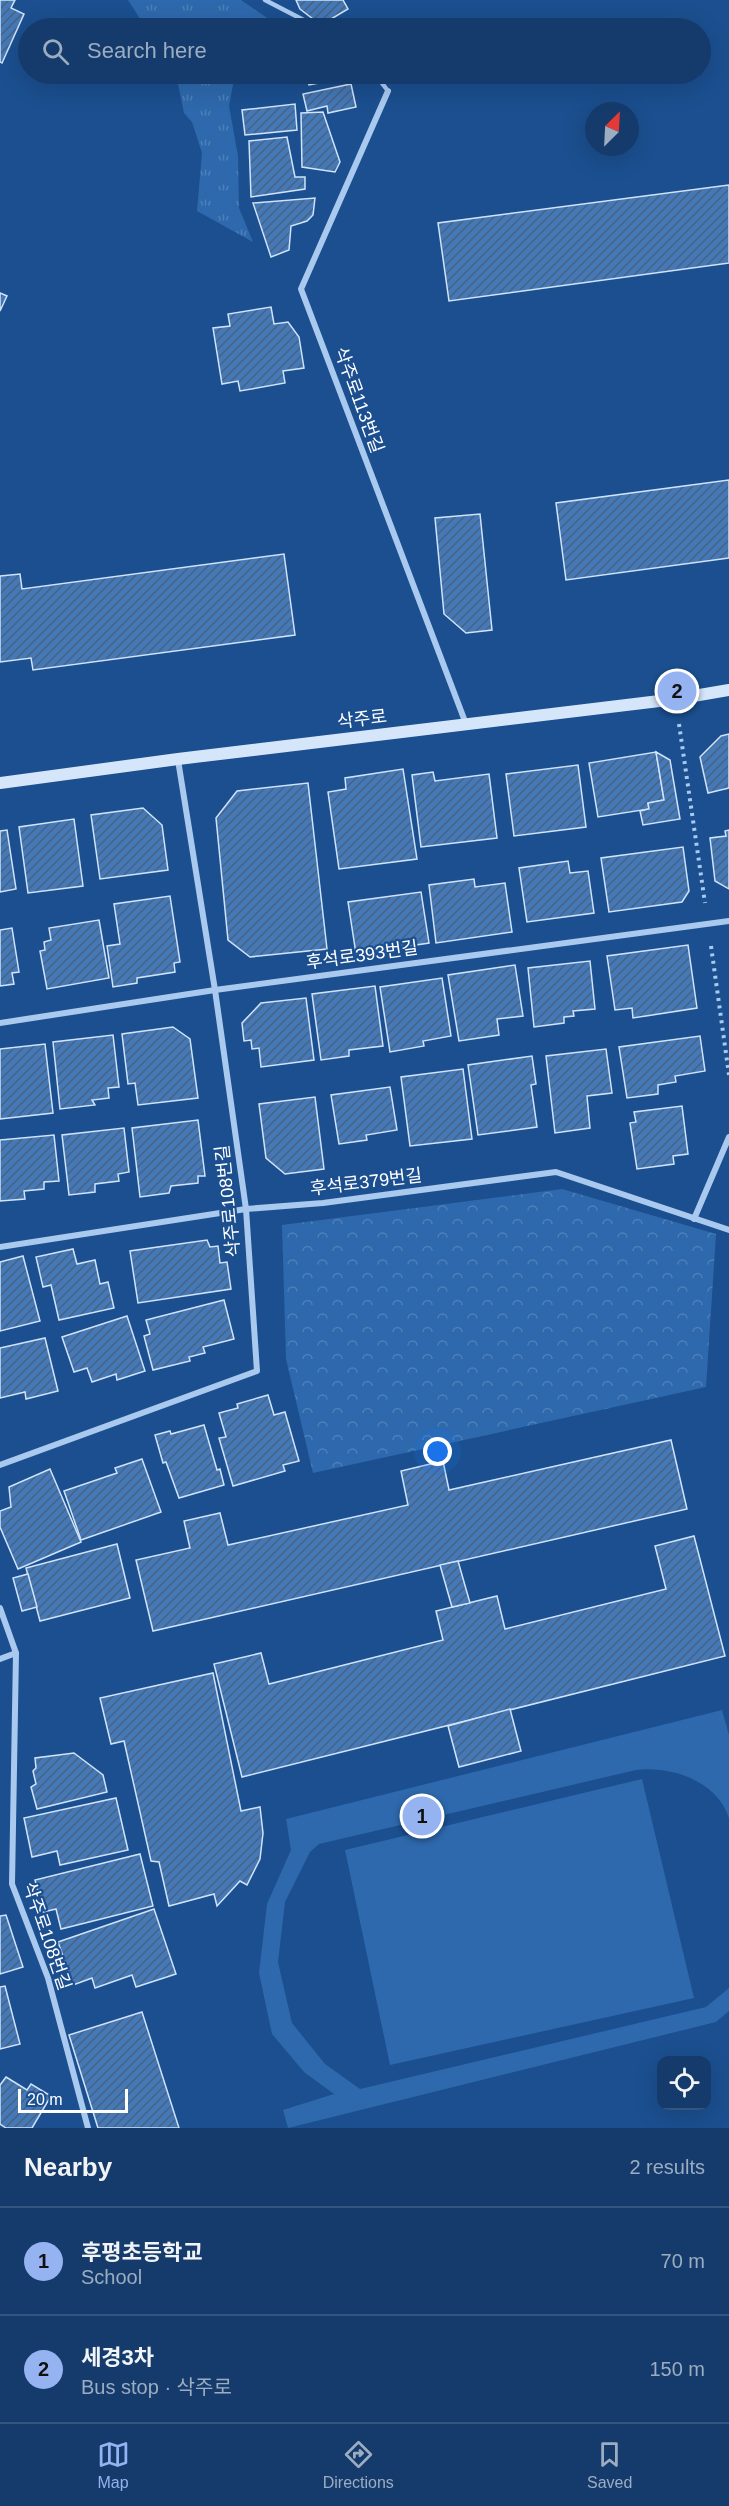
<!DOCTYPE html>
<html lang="en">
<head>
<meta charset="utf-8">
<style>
  body { margin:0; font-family:Arial,"Noto Sans KR",sans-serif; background:#214673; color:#f1f3f6 }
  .controls { position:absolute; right:18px; bottom:18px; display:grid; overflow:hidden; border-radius:12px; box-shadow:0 6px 24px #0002 }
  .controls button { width:54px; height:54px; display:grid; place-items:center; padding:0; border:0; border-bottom:2px solid #33557e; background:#143b6b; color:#f1f3f6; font:30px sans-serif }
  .compass { position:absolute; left:585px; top:102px; width:54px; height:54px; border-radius:50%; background:#143b6b; box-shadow:0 6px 24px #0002; rotate:24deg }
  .scale { position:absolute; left:18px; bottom:15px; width:110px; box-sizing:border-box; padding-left:6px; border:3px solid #fff; border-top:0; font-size:16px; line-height:21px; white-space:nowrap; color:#fff; -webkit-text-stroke:4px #1b4f8f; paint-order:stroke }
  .you { position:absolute; left:438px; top:1452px; width:21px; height:21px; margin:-15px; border:4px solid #fff; border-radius:50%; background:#1a73e8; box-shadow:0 0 0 9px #1a73e833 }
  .badge { display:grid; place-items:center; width:39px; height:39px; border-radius:50%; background:#95b2f1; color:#111; font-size:20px; font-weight:700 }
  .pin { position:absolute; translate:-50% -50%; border:3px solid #fff; box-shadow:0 2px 6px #0006 }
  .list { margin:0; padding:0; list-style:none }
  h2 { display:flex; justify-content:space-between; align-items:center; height:78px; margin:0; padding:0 24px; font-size:26px }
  h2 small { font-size:20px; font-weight:400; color:#9dadc1 }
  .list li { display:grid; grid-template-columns:39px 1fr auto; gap:18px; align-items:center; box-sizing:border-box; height:108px; padding:0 24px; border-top:2px solid #33557e }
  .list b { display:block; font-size:22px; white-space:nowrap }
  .list p { margin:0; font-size:20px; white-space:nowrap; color:#9dadc1 }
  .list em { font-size:20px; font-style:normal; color:#9dadc1 }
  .icon { flex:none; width:33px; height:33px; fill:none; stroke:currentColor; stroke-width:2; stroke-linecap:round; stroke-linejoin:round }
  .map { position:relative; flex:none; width:729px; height:2128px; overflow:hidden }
  .search { position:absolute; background:#143b6b; box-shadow:0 6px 24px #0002; left:18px; right:18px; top:18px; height:66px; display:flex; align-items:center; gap:15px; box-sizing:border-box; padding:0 21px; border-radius:33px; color:#9dadc1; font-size:22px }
  .sheet { height:294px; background:#143b6b }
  nav { display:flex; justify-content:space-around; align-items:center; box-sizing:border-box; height:84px; border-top:2px solid #33557e; background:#143b6b; font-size:16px; color:#9dadc1 }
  nav a { display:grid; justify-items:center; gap:3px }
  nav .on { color:#95b2f1 }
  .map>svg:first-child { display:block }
  .grass { fill:url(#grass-tufts) }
  .park { fill:url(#park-crowns) }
  .pitch { fill:#2e69ad }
  .building { fill:url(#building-hatch); stroke:#cfe3fa; stroke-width:1.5 }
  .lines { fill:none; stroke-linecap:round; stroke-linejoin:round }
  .path { stroke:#a9c9ee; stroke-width:4; stroke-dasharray:3 4.5; stroke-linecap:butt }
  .lane { stroke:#a9c9ee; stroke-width:4.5 }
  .street { stroke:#a9c9ee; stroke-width:6 }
  .secondary { stroke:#d6e6fa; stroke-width:12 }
  .labels { text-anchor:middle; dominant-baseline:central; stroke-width:4.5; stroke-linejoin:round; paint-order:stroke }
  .street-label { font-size:18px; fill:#fff; stroke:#1b4f8f }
</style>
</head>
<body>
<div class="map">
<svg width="729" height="2128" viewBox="0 0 729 2128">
  <defs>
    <pattern id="grass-tufts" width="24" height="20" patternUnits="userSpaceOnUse" patternTransform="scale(1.5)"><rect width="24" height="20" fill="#2e69ad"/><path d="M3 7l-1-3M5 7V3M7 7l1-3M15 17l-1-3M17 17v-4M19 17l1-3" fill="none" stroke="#4d80b9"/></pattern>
    <pattern id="park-crowns" width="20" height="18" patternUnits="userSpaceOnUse" patternTransform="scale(1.5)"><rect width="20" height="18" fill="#2e69ad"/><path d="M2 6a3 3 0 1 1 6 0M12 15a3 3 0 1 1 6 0" fill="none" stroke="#4d80b9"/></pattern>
    <pattern id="building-hatch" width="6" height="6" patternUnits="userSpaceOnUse" patternTransform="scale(1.5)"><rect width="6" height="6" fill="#4478b7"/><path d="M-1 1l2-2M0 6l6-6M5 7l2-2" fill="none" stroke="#486282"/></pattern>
  </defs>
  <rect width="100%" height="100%" fill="#1b4f8f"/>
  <!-- grass -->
  <g class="grass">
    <path d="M128,0H241L282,28H146Z"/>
    <path d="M176,74H235L229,106L238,156L239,208L253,242L197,211L202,153L192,122L184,113Z"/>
  </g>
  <!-- park -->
  <path class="park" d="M562,1189L716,1234L706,1387L313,1473L286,1359L282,1225Z"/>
  <!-- pitch -->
  <g class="pitch">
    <path d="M722,1710L729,1735V1818C717,1781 672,1766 636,1770L319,1844L310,1852L285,1902L278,1962L292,2023L325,2064L360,2089L706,2007L729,1988V2011L716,2022L288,2128L283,2110L334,2094L304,2072L272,2034L259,1973L267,1904L291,1850L286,1819Z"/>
    <path d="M642,1779L694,1998L390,2065L345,1850Z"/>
  </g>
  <!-- building -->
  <g class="building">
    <path d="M0,0H15L11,8L24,14L2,63L0,62Z"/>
    <path d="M296,0H343L348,9L321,25L300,9Z"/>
    <path d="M306,74H348L351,77L309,85Z"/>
    <path d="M351,84L356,107L328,113L327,106L307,111L303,94Z"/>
    <path d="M295,104L297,130L245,135L242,110Z"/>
    <path d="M323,112L340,162L335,172L302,167L301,113Z"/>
    <path d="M287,137L295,177H305V189L251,197L249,141Z"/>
    <path d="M729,185V263L449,301L438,223Z"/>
    <path d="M315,198L313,215L307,221L291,226L289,250L271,257L253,203Z"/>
    <path d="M0,293L7,296L0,311Z"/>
    <path d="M271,307L274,324L288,322L299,337L304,368L283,371L285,383L240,391L238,381L222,384L213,328L230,326L228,314Z"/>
    <path d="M729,480V558L566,580L556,503Z"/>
    <path d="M480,514L492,630L466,633L444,614L435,518Z"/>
    <path d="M284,554L295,635L33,670L31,658L0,662V576L20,574L22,589Z"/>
    <path d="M729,734V788L708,793L700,757L721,736Z"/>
    <path d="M656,752L664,800L648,803L649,809L598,817L589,763Z"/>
    <path d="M656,752L670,760L680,819L643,825L640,811L649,809L648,803L664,800Z"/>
    <path d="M578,765L586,827L514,836L506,774Z"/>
    <path d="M403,769L417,859L339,869L328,792L346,789L345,778Z"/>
    <path d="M433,772L435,781L489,774L497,838L421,847L412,775Z"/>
    <path d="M308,783L327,949L250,957L228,940L216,818L237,791Z"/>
    <path d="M143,808L162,825L168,870L100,879L91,815Z"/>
    <path d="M74,819L83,886L28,893L19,827Z"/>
    <path d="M7,830L16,889L0,892V831Z"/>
    <path d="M729,830V889L715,881L710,838L726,836L725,831Z"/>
    <path d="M683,847L689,891L682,902L609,912L601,858Z"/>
    <path d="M568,861L570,873L588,871L594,913L527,922L519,868Z"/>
    <path d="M474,879L475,887L505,883L512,932L436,943L429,885Z"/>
    <path d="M421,892L429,943L356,954L348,902Z"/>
    <path d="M170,896L180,962L174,963L175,972L137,978V983L113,987L107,946L120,944L114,904Z"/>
    <path d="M99,920L109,978L47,989L40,951L45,950L44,942L51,940L49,928Z"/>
    <path d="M12,928L19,972L12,973L14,984L0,986V930Z"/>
    <path d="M688,945L697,1008L633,1018L632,1008L615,1010L607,956Z"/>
    <path d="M590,961L595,1009L573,1011L574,1016L564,1017V1023L534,1027L528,968Z"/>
    <path d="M515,965L523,1016L497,1019L499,1035L459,1041L448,975Z"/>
    <path d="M442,978L451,1036L423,1041L424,1046L390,1052L380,987Z"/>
    <path d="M375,986L383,1046L349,1050V1056L321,1060L312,994Z"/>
    <path d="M306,998L314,1060L261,1067L259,1048L252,1049L251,1040L244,1041L242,1023L261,1003Z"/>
    <path d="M173,1027L190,1039L198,1098L138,1105L135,1083L128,1084L122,1034Z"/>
    <path d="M113,1035L119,1087L108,1088L109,1098L92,1100L95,1105L60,1109L53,1042Z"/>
    <path d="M700,1036L705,1071L675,1076L676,1082L658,1085V1094L627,1098L619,1047Z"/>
    <path d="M45,1044L53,1113L0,1119V1049Z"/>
    <path d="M606,1049L612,1093L587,1096L590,1128L555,1133L546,1056Z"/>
    <path d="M532,1056L536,1084L531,1085L537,1127L478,1135L468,1065Z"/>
    <path d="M463,1069L472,1139L410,1146L401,1077Z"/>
    <path d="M390,1087L397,1130L366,1135L367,1140L339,1144L331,1095Z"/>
    <path d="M315,1097L324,1169L285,1174L266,1158L259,1104Z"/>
    <path d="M682,1106L688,1154L673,1156L674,1164L637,1169L630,1123L636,1122L634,1112Z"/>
    <path d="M198,1120L205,1176H198V1183L171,1186L169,1193L140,1197L132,1128Z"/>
    <path d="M124,1128L129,1172L118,1174L119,1181L95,1184V1192L69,1195L62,1135Z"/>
    <path d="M54,1135L59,1181L44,1182V1189L24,1191L25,1199L0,1201V1140Z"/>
    <path d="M207,1240L210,1247L218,1246L220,1263L227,1262L231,1289L138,1303L130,1251Z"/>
    <path d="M73,1249L77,1264L95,1260L100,1284L108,1282L114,1308L59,1320L51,1285L43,1287L36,1257Z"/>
    <path d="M23,1256L40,1321L0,1331V1262Z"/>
    <path d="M224,1300L234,1339L203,1347L205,1353L189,1357L190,1361L153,1370L144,1336L150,1334L146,1320Z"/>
    <path d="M127,1316L145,1371L117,1380L116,1374L92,1382L87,1368L74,1372L62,1337Z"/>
    <path d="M45,1338L58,1391L26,1399L25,1392L0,1398V1348Z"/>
    <path d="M268,1395L274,1415L285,1412L299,1461L283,1465L285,1471L233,1486L219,1438L226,1437L219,1413L238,1408L237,1404Z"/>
    <path d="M204,1425L217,1470L220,1469L224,1485L179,1498L166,1462L163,1463L155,1435L170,1431L171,1434Z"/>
    <path d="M671,1440L687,1509L153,1631L136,1560L190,1548L184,1521L220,1513L228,1545L408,1505L401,1471L443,1461L449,1490Z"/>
    <path d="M142,1459L161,1512L81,1540L64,1491L117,1473L115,1468Z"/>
    <path d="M50,1469L81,1542L18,1569L0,1527V1511L11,1507L9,1487Z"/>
    <path d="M694,1536L725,1656L242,1777L214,1664L261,1653L269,1684L443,1640L436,1611L497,1596L505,1629L666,1589L655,1546Z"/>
    <path d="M117,1544L130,1598L40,1621L26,1568Z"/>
    <path d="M458,1561L470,1603L452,1607L440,1565Z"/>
    <path d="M28,1574L37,1607L22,1611L13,1578Z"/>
    <path d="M213,1673L241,1811L260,1807L263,1833L260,1859L247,1885L240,1881L217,1906L214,1894L169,1906L159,1862L151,1861L124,1741L111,1744L100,1698Z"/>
    <path d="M510,1709L521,1751L459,1767L448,1726Z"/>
    <path d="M74,1753L103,1775L107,1792L37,1809L31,1787L36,1784L33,1771L36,1768L35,1758Z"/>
    <path d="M116,1798L128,1850L60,1865L57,1851L32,1857L24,1818Z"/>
    <path d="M140,1854L153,1906L61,1929L56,1909L43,1912L35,1880Z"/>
    <path d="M154,1909L176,1974L136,1987L132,1975L95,1988L92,1978L73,1985L58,1942Z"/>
    <path d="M6,1915L23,1967L0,1974V1916Z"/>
    <path d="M5,1986L20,2044L0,2049V1987Z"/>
    <path d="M142,2012L179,2128H98L69,2035Z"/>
    <path d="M6,2077L27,2090L31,2084L51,2096L32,2128H6L0,2124V2085Z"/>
  </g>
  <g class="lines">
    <!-- path -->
    <g class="path">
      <path d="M679,724L705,903"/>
      <path d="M711,946L729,1075"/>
    </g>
    <!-- lane -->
    <g class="lane">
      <path d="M265,0L319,28"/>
      <path d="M375,74L388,91"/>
    </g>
    <!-- street -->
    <g class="street">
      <path d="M388,91L301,289L466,724"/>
      <path d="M0,1023L215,990L729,921"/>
      <path d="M694,1219L729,1137"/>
      <path d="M0,1247L246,1209L323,1203L556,1172L729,1230"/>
      <path d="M0,1465L257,1371L246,1209L215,990L178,760"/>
      <path d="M0,1608L16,1653L12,1884L48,1978L88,2128"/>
      <path d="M0,1659L16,1653"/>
    </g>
    <!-- secondary -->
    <path class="secondary" d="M0,783L178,759L676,699L729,690"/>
  </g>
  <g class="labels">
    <!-- street labels -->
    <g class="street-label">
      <text transform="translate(359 400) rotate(70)">삭주로113번길</text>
      <text transform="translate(362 719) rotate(-7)">삭주로</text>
      <text transform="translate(362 955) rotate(-8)">후석로393번길</text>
      <text transform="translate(366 1182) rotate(-7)">후석로379번길</text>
      <text transform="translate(228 1201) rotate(-96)">삭주로108번길</text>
      <text transform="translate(47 1936) rotate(71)">삭주로108번길</text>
    </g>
  </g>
</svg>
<div class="controls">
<button><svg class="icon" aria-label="locate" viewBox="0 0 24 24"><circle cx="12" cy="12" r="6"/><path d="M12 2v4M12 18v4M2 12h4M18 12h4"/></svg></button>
</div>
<svg class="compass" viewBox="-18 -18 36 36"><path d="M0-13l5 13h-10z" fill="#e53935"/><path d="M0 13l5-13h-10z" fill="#9dadc1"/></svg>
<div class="scale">20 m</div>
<div class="you"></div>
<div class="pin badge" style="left:422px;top:1816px">1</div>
<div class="pin badge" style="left:677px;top:691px">2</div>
<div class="search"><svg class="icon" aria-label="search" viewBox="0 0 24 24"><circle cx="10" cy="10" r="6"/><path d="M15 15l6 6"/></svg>Search here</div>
</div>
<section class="sheet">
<h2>Nearby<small>2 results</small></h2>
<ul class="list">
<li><span class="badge">1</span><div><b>후평초등학교</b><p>School</p></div><em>70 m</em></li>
<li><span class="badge">2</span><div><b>세경3차</b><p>Bus stop · 삭주로</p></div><em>150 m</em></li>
</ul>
</section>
<nav>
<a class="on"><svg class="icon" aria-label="map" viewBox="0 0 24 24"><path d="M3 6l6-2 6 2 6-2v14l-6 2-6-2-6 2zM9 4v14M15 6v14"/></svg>Map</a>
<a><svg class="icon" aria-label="directions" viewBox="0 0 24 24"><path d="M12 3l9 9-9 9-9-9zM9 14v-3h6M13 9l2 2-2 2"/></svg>Directions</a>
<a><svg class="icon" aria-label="saved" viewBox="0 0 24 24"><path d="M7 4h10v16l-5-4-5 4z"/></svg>Saved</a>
</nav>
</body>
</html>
